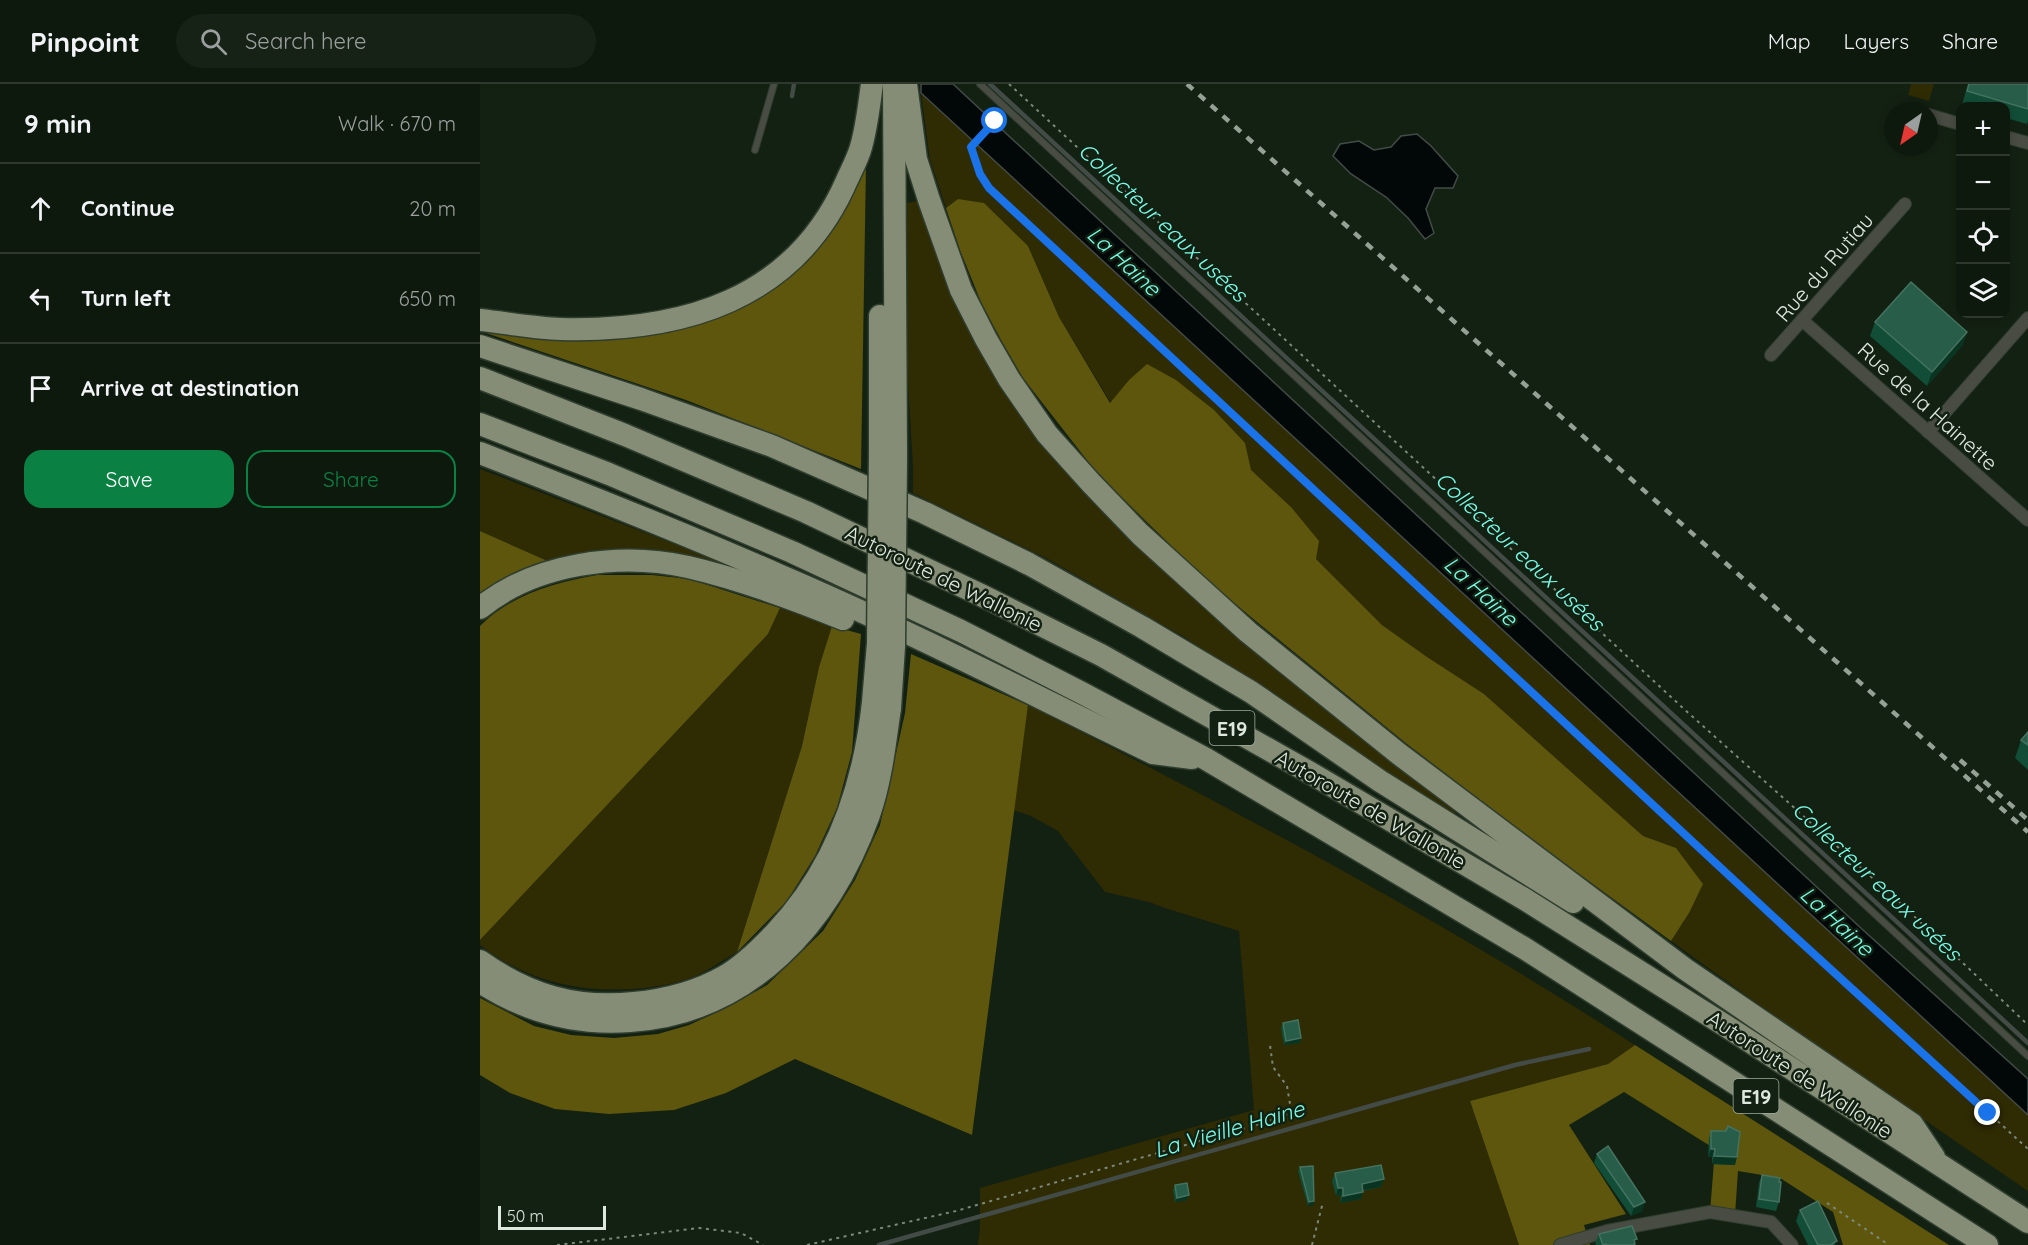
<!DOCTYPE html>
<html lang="en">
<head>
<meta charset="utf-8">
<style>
  body { margin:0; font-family:Quicksand,sans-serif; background:#172217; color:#f1f3f6 }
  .controls { position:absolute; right:18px; top:18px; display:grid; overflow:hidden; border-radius:12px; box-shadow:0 3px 9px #0003 }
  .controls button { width:54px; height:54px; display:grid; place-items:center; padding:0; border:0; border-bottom:2px solid #2e382e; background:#0e190e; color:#f1f3f6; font:30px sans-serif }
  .compass { position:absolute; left:1404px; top:18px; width:54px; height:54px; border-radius:50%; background:#0e190e; box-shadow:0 3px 9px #0003; rotate:214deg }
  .scale { position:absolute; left:18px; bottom:15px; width:108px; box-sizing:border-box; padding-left:6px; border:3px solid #dee8dd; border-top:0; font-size:16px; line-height:21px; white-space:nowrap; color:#dee8dd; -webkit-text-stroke:4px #132112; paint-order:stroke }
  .stop { position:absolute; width:18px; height:18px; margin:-14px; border:4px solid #1a73e8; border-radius:50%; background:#fff }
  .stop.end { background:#1a73e8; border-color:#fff; box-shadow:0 2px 6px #0008 }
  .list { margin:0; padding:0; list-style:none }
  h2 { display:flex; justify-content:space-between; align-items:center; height:78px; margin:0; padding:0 24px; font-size:26px }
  h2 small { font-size:20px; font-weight:400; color:#9ba09e }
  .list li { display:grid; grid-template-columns:39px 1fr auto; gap:18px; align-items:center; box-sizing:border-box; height:90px; padding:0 24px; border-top:2px solid #2e382e }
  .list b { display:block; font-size:22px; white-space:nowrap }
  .list em { font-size:20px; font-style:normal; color:#9ba09e }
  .actions { display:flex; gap:12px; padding:18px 24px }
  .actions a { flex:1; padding:14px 0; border:2px solid #0b8043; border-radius:18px; text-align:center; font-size:21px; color:#0b8043 }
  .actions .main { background:#0b8043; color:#fff }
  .icon { flex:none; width:33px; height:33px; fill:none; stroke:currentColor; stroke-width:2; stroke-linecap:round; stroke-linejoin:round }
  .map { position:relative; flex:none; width:1548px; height:1161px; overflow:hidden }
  header { display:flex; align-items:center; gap:36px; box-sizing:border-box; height:84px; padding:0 30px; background:#0e190e; border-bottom:2px solid #2e382e }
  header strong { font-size:28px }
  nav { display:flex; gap:33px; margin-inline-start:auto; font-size:21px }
  .search { width:420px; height:54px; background:#172217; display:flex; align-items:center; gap:15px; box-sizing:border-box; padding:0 21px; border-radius:33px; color:#9ba09e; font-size:22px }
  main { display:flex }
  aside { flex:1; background:#0e190e }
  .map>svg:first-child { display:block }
  .green { fill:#2f2b03 }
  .forest { fill:#5d560c }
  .water { fill:#010807; stroke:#434b47; stroke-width:1.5 }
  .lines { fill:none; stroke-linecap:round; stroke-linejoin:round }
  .stream { stroke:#434b47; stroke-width:4.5 }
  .lane-casing { stroke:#2f3d2e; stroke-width:8 }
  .street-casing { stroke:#2f3d2e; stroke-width:14 }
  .highway-casing { stroke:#2f3d2e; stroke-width:25 }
  .path { stroke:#7c887b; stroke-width:2; stroke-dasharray:3 4.5; stroke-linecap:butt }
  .lane { stroke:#484c43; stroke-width:6 }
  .street { stroke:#484c43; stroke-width:12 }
  .highway { stroke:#858d76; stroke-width:22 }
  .rail { stroke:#95a194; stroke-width:4.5; stroke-dasharray:8 8; stroke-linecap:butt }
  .highway-bridge-casing { stroke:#2f3d2e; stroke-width:25; stroke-linecap:butt }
  .highway-bridge { stroke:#858d76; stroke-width:22 }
  .wall { fill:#114d37 }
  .shaded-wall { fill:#093421 }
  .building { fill:#275d49; stroke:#447360; stroke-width:1.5 }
  .route { stroke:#1a73e8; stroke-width:8 }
  .labels { text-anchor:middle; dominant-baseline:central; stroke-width:5; stroke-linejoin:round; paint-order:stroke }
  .shield { fill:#132112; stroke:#a1aca0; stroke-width:1.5 }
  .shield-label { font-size:20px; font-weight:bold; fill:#dee8dd }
  .street-label { font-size:21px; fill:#dee8dd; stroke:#132112 }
  .water-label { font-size:22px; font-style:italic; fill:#7afce8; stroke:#132112 }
</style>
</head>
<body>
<header>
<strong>Pinpoint</strong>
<div class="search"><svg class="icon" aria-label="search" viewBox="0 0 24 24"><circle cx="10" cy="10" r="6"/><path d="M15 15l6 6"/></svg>Search here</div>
<nav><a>Map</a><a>Layers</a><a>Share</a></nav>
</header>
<main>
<aside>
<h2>9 min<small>Walk · 670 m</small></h2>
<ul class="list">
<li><svg class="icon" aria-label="ahead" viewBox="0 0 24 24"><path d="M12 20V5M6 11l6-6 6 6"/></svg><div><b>Continue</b></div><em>20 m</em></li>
<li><svg class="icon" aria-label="left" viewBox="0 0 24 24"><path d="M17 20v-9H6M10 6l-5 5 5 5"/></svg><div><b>Turn left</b></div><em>650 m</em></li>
<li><svg class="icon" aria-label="arrive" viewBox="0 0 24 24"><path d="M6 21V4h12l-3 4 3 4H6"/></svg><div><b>Arrive at destination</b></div></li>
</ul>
<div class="actions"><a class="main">Save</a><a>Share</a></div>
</aside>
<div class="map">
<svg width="1548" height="1161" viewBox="0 0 1548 1161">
  <rect width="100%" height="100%" fill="#132112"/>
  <!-- green -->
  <g class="green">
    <path d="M1431,0H1454L1449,17L1428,11Z"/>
    <path d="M441,9L1548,1031V1107L1328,956L1191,857L1209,829L1196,765L1163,752L1004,610L946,573L902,541L836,475L811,423L770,386L765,359L649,296L631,319L579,233L548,162L478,115L466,124L450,76Z"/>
    <path d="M441,116L457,172L478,225L565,359L977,725L974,732L907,690L706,554L566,474L433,409V382L428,299L427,119Z"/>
    <path d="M0,385L334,514L234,484L72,479L0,447Z"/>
    <path d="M300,524L352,542L339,583L322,662L257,868C243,876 228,887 213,893C198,899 181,902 164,904C103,910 49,899 0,861V856L288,550Z"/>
    <path d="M548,621C755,726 960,835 1155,961L1128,980L990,1017L1039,1161H498L500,1143V1104L774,1026L759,847L685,824L669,818L625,808L578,747L551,732L533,726Z"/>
  </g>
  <!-- forest -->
  <g class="forest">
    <path d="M386,81L381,385L206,316L0,247L151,252L191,248L271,219L306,194Z"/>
    <path d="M478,115L504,119L548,162L579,233L630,319L649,296L667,280L696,296L734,326L765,359L771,386L811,423L839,457L836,475L902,541L947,573L1004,610L1163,752L1196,764L1223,800L1209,829L1191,857L1051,755L927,660L777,538L723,493L617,389L543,294L521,256L501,218L480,166L466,124Z"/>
    <path d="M0,447L72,479L32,491L0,509Z"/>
    <path d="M117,491H172L209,495L300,524L288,550L0,856V542C32,510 74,499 117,491Z"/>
    <path d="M352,542L381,550L372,668L357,724L335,772L307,817L257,868L322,662L339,583Z"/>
    <path d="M431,570L548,621L492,1051L315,975L246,1009L194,1026L129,1030L75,1025L30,1009L0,991V914L54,942L91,951L134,954L178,950L209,941L244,925L287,901L343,847L375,796L400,741L425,629Z"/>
    <path d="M1155,961L1469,1161H1363L1353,1128L1300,1094L1258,1087L1255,1131L1230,1128L1235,1065L1144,1008L1089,1041L1146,1130L1104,1141L1110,1161H1039L990,1017L1128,980Z"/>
  </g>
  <!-- water -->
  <g class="water">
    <path d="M441,0H473L1383,846L1548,995V1031L441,9Z"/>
    <path d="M937,50L951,62L978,92L973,104H955L946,125L954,149L945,155L928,134L906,113L871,90L853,72L860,60L879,57L894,66L911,63L921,52Z"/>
  </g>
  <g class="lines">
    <!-- stream -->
    <g class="stream">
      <path d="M510,0L1548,959"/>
      <path d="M312,12L314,0"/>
      <path d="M399,1161L1035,981L1109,965"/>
    </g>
    <defs>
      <g id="lane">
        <path d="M500,0L1548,972"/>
        <path d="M275,66L294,0"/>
      </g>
      <g id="street">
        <path d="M1434,27H1435"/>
        <path d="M1449,31L1480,40"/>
        <path d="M1526,53L1548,59"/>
        <path d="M1322,236L1548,436"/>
        <path d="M1291,271L1425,120"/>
        <path d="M1448,348L1548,234"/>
        <path d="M1080,1161L1127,1147L1230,1128L1291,1138L1312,1161"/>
      </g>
      <g id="highway">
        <path d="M426,0L436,75L449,116L481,206L506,255L529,295L567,350L611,399L660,450L768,548L919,670L1205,885L1432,1040L1454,1073"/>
        <path d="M414,2L416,375"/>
        <path d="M0,236C27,239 54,244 81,245C203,248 315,216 367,96C372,85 378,74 381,63C387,42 389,21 392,0"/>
        <path d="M0,262L161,315L292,362L445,429L549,480L662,543L771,608L900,697L1093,818"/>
        <path d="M0,294L145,351L326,428L503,512L621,571L834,691L1046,816L1249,944L1548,1138"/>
        <path d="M0,340L129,390L312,468L481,547L602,609L726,675L1044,864L1507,1161"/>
        <path d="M400,368V232"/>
        <path d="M0,369C100,408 201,448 299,491C426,545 549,609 673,669L712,674"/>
        <path d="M0,524C55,479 140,468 208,483C260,495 314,515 363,535"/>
        <path d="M0,877C48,911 95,925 154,919C185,916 217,908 245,892C264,881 281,864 296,848C355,785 384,703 393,618"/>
        <path d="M0,898C46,928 95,941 150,937C271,929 350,839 389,731C401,697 405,659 410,624"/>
      </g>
    </defs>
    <!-- lane casing -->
    <use href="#lane" class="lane-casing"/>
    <!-- street casing -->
    <use href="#street" class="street-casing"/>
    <!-- highway casing -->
    <use href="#highway" class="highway-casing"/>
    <!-- path -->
    <g class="path">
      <path d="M529,0L1204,625L1417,816L1548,941"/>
      <path d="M520,31L491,63L500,90L509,104L1313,850L1548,1065"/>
      <path d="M1347,1119L1409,1161"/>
      <path d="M77,1161L219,1144L261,1149L283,1161"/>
      <path d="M327,1161L476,1127L803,1033L811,1026L807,1002L793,983L790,961"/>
      <path d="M832,1161L843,1118"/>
    </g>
    <!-- lane -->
    <use href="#lane" class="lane"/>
    <!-- street -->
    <use href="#street" class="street"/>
    <!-- highway -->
    <use href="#highway" class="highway"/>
    <!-- rail -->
    <g class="rail">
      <path d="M707,0L1548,748"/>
      <path d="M1480,676L1548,736"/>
    </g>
    <defs>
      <g id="highway-bridge">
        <path d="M393,618L398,559L400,368"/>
        <path d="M410,624L414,563L416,375"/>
      </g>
    </defs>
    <!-- highway-bridge casing -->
    <use href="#highway-bridge" class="highway-bridge-casing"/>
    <!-- highway-bridge -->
    <use href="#highway-bridge" class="highway-bridge"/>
  </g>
  <!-- wall -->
  <g class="wall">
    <path d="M1488,0H1548V37L1547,40L1526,34V22H1486L1482,21Z"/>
    <path d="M1395,238L1487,248L1482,262L1447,302L1390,252Z"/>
    <path d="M1548,648V686L1535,674L1541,656Z"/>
    <path d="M803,939L821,954L820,959L804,961L801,944Z"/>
    <path d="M1231,1047L1255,1081L1232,1080V1073H1228L1229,1055Z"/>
    <path d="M1117,1070L1162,1127L1151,1132L1114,1079Z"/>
    <path d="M820,1083L833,1122H828L818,1087Z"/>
    <path d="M855,1089L904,1095L901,1103L883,1107L881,1115L860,1119L861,1111L856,1112L852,1097Z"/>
    <path d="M1282,1091L1299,1098V1118L1296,1127L1276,1123L1279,1099Z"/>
    <path d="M695,1101L707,1116L695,1118L693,1106Z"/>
    <path d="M1320,1126L1356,1161H1328L1316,1137Z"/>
    <path d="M1119,1150L1155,1159V1161H1116L1115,1159Z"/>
  </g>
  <!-- shaded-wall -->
  <g class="shaded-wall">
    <path d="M1487,248L1482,262L1447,302L1452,288Z"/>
    <path d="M821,954L820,959L804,961L806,957Z"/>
    <path d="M1231,1065H1235L1232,1073H1228Z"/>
    <path d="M1234,1072L1257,1073L1255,1081L1232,1080Z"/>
    <path d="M904,1095L901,1103L879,1107L882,1100Z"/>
    <path d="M858,1104H863L861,1111L856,1112Z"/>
    <path d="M883,1108L881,1115L860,1119L863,1112Z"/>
    <path d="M709,1111L707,1116L695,1118L697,1114Z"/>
    <path d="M834,1117L833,1122H828L829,1118Z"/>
    <path d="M1165,1118L1162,1127L1151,1132L1154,1123Z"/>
  </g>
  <!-- building -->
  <g class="building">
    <path d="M1489,0H1548V25L1487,7Z"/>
    <path d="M1431,198L1487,248L1452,288L1395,238Z"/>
    <path d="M1548,648V661L1541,656Z"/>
    <path d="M818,936L821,954L806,957L803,939Z"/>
    <path d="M1248,1042L1260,1048L1257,1073L1234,1072L1235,1065H1231V1047H1246Z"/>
    <path d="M1128,1062L1165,1118L1154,1123L1117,1070Z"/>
    <path d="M901,1081L904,1095L882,1100L883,1108L863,1112V1104H858L855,1089Z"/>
    <path d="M833,1082L834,1117L829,1118L820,1083Z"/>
    <path d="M1282,1091L1300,1094L1299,1098H1301L1299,1118L1279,1115Z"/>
    <path d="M707,1099L709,1111L697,1114L695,1101Z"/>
    <path d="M1338,1117L1357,1157L1352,1160V1161H1338L1320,1126Z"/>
    <path d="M1152,1142L1157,1155L1154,1156L1155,1160L1153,1161H1127L1126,1160L1123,1161L1119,1150Z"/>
  </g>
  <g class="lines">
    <!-- route -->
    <path class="route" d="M515,37L491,63L500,90L509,104L1312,850L1508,1029"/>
  </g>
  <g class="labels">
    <!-- shield labels -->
    <g class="shield">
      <rect x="729.5" y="627" width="45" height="34" rx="4.5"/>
      <rect x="1253.5" y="995" width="45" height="34" rx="4.5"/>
    </g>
    <g class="shield-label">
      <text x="752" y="644">E19</text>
      <text x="1276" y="1012">E19</text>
    </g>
    <!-- street labels -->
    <g class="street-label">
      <text transform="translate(1344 183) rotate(-49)">Rue du Rutiau</text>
      <text transform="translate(1448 322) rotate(42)">Rue de la Hainette</text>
      <text transform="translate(464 494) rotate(26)">Autoroute de Wallonie</text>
      <text transform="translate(891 725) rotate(30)">Autoroute de Wallonie</text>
      <text transform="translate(1320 990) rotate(33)">Autoroute de Wallonie</text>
    </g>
    <!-- water labels -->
    <g class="water-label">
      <text transform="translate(683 138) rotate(43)">Collecteur eaux usées</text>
      <text transform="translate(644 177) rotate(43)">La Haine</text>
      <text transform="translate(1040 467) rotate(43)">Collecteur eaux usées</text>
      <text transform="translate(1001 507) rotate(43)">La Haine</text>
      <text transform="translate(1397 797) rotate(43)">Collecteur eaux usées</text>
      <text transform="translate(1357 837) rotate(43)">La Haine</text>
      <text transform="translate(749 1045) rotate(-16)">La Vieille Haine</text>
    </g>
  </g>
</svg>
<div class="controls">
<button>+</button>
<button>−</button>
<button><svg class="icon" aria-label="locate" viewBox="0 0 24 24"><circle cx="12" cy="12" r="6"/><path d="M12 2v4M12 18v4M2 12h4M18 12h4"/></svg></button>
<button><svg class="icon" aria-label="layers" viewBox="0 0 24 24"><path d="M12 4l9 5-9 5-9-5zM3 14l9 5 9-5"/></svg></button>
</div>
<svg class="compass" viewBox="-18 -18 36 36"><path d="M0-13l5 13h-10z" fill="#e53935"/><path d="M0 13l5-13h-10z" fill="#9ba09e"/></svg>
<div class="scale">50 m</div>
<div class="stop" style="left:515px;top:37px"></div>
<div class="stop end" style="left:1508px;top:1029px"></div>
</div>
</main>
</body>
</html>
